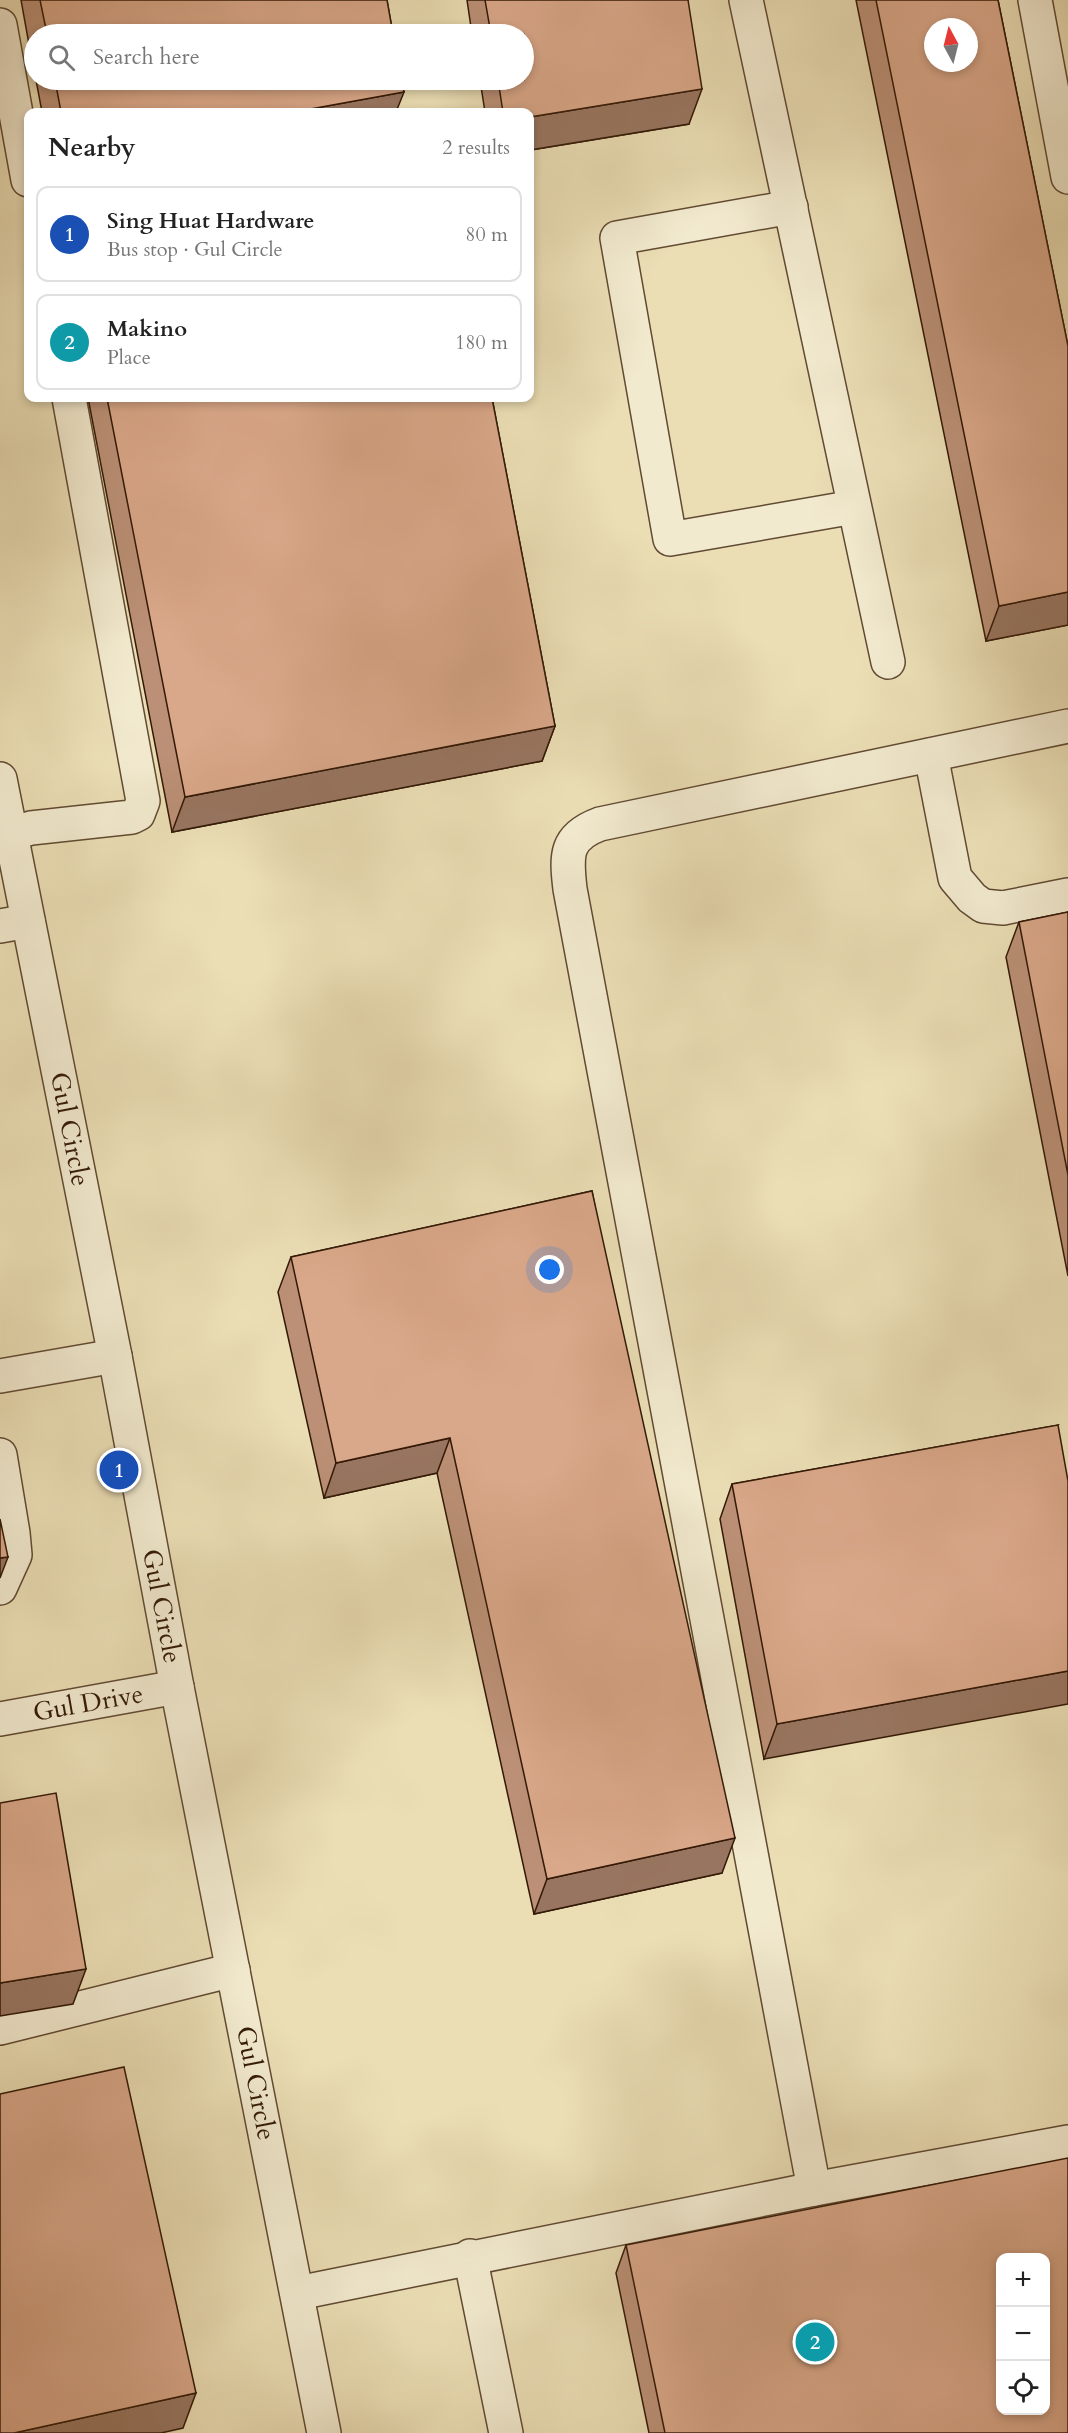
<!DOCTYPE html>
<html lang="en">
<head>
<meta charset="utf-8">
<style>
  body { margin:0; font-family:Cardo,serif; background:#f6f6f6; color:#222 }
  .controls { position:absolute; right:18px; bottom:18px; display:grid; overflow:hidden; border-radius:12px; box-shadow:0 3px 9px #0003 }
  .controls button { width:54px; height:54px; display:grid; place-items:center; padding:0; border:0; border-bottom:2px solid #e0e0e0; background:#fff; color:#222; font:30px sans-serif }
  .compass { position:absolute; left:924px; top:18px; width:54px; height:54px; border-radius:50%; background:#fff; box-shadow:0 3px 9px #0003; rotate:353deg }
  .you { position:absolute; left:550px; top:1270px; width:21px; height:21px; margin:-15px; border:4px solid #fff; border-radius:50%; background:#1a73e8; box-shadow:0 0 0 9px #1a73e833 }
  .badge { display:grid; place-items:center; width:39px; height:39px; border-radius:50%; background:#b45309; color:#fff; font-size:20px; font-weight:700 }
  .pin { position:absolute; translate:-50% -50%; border:3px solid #fff; box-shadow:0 2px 6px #0006 }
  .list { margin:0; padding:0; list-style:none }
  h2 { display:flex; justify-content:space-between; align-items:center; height:78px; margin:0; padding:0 24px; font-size:26px }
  h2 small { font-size:20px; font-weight:400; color:#767676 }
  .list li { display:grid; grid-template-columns:39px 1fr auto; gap:18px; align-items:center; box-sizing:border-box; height:96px; margin:0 12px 12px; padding:0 12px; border:2px solid #e0e0e0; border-radius:12px }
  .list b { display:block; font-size:22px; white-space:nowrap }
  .list p { margin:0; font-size:20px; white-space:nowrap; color:#767676 }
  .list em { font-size:20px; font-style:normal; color:#767676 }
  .icon { flex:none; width:33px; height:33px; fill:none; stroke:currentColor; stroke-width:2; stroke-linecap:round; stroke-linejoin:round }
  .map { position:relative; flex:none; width:1068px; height:2433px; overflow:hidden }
  .search { position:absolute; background:#fff; box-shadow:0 3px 9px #0003; left:24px; top:24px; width:510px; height:66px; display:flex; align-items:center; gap:15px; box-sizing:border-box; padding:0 21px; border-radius:33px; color:#767676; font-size:22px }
  .panel { position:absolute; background:#fff; box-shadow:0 3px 9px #0003; left:24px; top:108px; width:510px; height:294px; border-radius:12px }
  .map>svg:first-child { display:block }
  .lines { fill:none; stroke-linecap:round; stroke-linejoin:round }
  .minor-casing { stroke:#614a32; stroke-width:36 }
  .minor { stroke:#f2eacf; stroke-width:33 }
  .wall { fill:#bb9076; stroke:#331906; stroke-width:1.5 }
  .shaded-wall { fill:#987560; stroke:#331906; stroke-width:1.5 }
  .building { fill:#d9a789; stroke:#331906; stroke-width:1.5; fill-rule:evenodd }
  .labels { text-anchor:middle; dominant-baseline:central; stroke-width:5; stroke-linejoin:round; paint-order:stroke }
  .street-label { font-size:26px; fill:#331906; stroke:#f2eacf }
</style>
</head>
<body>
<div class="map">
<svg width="1068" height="2433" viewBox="0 0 1068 2433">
  <rect width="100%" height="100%" fill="#ebdeb5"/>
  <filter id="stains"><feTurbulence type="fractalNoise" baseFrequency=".00333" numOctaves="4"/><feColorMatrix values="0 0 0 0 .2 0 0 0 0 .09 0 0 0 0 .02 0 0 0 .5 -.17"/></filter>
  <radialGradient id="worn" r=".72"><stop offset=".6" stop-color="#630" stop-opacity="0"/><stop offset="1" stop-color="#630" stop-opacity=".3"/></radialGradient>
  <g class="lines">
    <defs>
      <g id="minor">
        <path d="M746,0L888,662"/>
        <path d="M1035,0L1068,177"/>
        <path d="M0,25L28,180"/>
        <path d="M791,207L617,238L670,539L854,507"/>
        <path d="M931,755L955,878L972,898L983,906L1003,908L1068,895"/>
        <path d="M0,779L115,1356L177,1687L324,2433"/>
        <path d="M11,834L31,828L132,817L138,814L143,801L69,398"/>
        <path d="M0,926L28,921"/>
        <path d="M0,1376L115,1356"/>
        <path d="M0,1455L13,1533L15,1555L0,1588"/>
        <path d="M0,1719L177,1687"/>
        <path d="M0,2028L233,1970"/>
        <path d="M814,2189L570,889C566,855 565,837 600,824L1068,726"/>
        <path d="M470,2256L506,2433"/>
        <path d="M298,2293L814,2189L1068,2142"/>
      </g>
    </defs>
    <!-- minor casing -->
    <use href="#minor" class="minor-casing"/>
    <!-- minor -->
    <use href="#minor" class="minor"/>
  </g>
  <!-- wall -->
  <g class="wall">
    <path d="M21,0H387L393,34H34V72Z"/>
    <path d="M467,0H688L689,124L530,150V112H485L480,80H524V34H472Z"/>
    <path d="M856,0H998L1068,346V625L986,641Z"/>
    <path d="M36,80H402L396,112H42Z"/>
    <path d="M88,398H492L555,726L542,761L172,832Z"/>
    <path d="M1068,912V1276L1006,957L1019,922Z"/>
    <path d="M592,1191L722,1873L534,1914L437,1473L324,1498L278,1292L291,1257Z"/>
    <path d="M1058,1425L764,1759L720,1519L732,1484Z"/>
    <path d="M626,2245L1068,2433H649L616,2273Z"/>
  </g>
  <!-- shaded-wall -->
  <g class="shaded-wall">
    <path d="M702,89L689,124L530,150V117Z"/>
    <path d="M404,92L396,112H294Z"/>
    <path d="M1068,592V625L986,641L999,606Z"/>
    <path d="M555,726L542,761L172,832L185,797Z"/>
    <path d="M450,1438L437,1473L324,1498L336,1463Z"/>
    <path d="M8,1557L0,1578V1558Z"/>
    <path d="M1068,1671V1704L764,1759L777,1724Z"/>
    <path d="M735,1838L722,1873L534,1914L547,1879Z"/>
    <path d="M86,1969L73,2004L0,2016V1983Z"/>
    <path d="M196,2393L183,2428L161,2433H14Z"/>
  </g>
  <!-- building -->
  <g class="building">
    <path d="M40,0H387L393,34H47Z"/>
    <path d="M485,0H688L702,89L530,117V112H503L498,80H524V34H491Z"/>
    <path d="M876,0H998L1068,346V592L999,606ZM933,27H969V63H933Z"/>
    <path d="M55,80H402L404,92L294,112H61Z"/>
    <path d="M107,398H492L555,726L185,797Z"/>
    <path d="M1068,912V1175L1019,922Z"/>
    <path d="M592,1191L735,1838L547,1879L450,1438L336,1463L291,1257Z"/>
    <path d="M1058,1425L1068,1481V1671L777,1724L732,1484Z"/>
    <path d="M0,1519L8,1557L0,1558Z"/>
    <path d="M56,1793L86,1969L0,1983V1803Z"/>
    <path d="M124,2067L196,2393L14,2433H0V2094Z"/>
    <path d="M1068,2158V2433H665L626,2245ZM1000,2258H1046V2410H1000Z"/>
  </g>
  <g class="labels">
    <!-- street labels -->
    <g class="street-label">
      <text transform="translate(70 1129) rotate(79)">Gul Circle</text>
      <text transform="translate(162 1606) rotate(79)">Gul Circle</text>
      <text transform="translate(88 1703) rotate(-10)">Gul Drive</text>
      <text transform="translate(256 2083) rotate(79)">Gul Circle</text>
    </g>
  </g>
  <rect width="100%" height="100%" filter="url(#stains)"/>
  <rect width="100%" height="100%" fill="url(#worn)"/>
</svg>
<div class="controls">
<button>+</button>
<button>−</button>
<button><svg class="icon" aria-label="locate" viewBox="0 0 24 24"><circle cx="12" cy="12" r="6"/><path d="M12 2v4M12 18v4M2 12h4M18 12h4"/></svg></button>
</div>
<svg class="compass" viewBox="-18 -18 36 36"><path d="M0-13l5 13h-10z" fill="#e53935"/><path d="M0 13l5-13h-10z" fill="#767676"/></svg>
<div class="you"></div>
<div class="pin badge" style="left:119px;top:1470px;background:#1a4fb4">1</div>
<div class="pin badge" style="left:815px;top:2342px;background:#0f9aa8">2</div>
<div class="search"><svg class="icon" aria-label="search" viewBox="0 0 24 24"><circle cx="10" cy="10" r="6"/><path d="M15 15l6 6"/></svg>Search here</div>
<section class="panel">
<h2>Nearby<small>2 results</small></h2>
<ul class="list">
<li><span class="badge" style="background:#1a4fb4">1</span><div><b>Sing Huat Hardware</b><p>Bus stop · Gul Circle</p></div><em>80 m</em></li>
<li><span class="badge" style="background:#0f9aa8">2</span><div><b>Makino</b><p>Place</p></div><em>180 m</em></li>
</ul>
</section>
</div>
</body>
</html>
